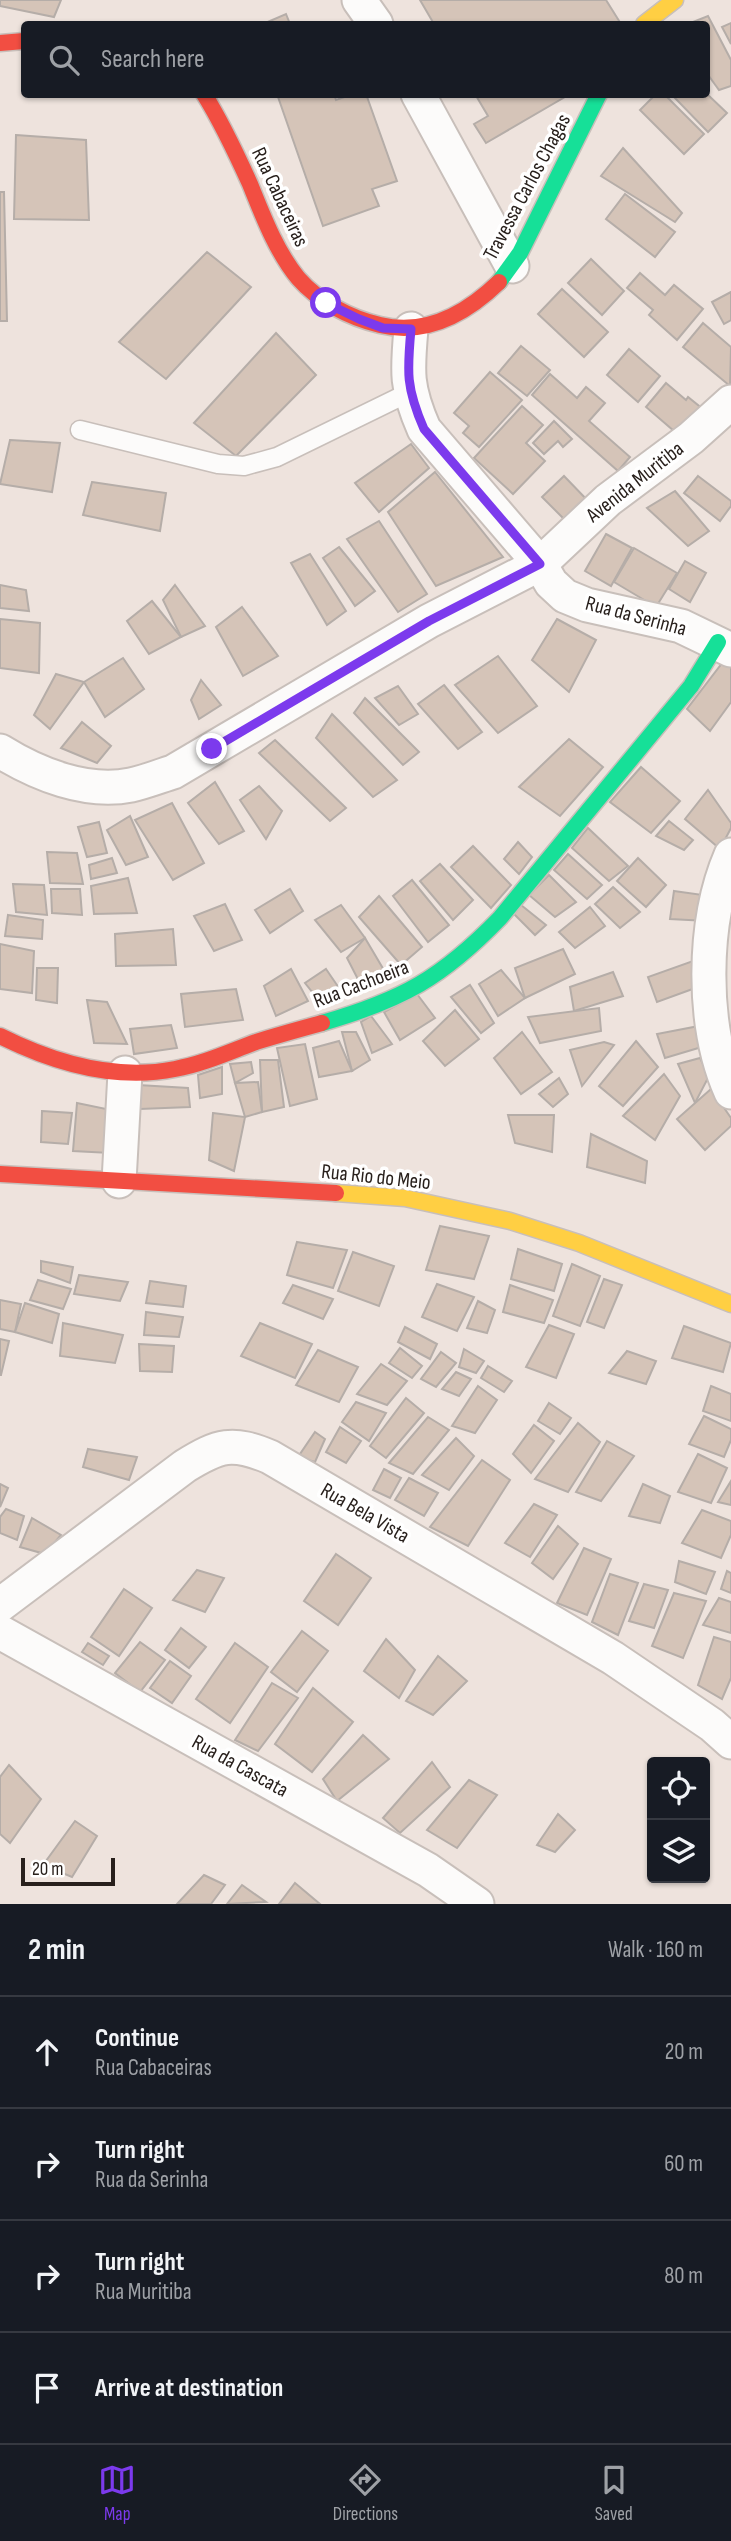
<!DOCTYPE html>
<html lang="en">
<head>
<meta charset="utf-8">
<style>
  body { margin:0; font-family:"Sofia Sans Condensed",sans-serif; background:#20242c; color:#f1f3f6 }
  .controls { position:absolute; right:21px; bottom:21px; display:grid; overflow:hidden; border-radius:7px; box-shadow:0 2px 5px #0004 }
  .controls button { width:63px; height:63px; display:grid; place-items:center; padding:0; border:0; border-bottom:2px solid #363941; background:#171b24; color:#f1f3f6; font:35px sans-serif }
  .scale { position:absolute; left:21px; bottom:18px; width:94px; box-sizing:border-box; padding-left:7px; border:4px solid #28201c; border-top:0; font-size:19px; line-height:24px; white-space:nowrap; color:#28201c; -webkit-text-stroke:5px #fff; paint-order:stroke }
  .stop { position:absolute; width:21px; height:21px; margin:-16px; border:5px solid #7c3aed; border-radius:50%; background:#fff }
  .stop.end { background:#7c3aed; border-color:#fff; box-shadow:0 2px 7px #0008 }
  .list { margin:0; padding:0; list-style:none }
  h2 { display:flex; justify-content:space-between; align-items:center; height:91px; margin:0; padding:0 28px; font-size:30px }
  h2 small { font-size:23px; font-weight:400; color:#9ea1a6 }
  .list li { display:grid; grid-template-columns:46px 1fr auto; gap:21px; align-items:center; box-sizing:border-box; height:112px; padding:0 28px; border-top:2px solid #363941 }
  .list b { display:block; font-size:26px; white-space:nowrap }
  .list p { margin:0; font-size:23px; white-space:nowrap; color:#9ea1a6 }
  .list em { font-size:23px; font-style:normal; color:#9ea1a6 }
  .icon { flex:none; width:38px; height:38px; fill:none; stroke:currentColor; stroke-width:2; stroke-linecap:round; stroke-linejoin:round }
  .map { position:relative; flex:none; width:731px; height:1904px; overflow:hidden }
  .search { position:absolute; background:#171b24; box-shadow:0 2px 5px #0004; left:21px; right:21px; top:21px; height:77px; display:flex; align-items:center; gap:18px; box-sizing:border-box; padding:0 24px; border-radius:7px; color:#9ea1a6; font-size:26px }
  .sheet { height:539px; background:#171b24 }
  nav { display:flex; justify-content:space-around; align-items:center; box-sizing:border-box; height:98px; border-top:2px solid #363941; background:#171b24; font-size:19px; color:#9ea1a6 }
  nav a { display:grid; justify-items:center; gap:4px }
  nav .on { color:#7c3aed }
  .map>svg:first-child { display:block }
  .building { fill:#d5c4b8; stroke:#b5ada8; stroke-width:2 }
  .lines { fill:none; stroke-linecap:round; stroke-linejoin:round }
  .lane-casing { stroke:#c8bfba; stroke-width:21 }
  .street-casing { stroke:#c8bfba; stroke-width:37 }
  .fast-casing { stroke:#c8bfba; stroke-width:19 }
  .slow-casing { stroke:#c8bfba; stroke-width:19 }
  .jam-casing { stroke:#c8bfba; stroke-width:19 }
  .lane { stroke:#fcfbfa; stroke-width:18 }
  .street { stroke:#fcfbfa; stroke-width:33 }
  .fast { stroke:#16e098; stroke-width:16 }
  .slow { stroke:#ffcf43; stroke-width:16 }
  .jam { stroke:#f24e42; stroke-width:16 }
  .route { stroke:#7c3aed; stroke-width:9 }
  .labels { text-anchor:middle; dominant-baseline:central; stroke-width:7; stroke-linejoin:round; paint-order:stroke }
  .street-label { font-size:21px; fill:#28201c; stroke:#fff }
</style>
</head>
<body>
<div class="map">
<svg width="731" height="1904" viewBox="0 0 731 1904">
  <rect width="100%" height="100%" fill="#eee3dd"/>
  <!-- building -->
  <g class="building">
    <path d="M0,0H61L54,17L0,6Z"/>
    <path d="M420,0H606L621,24H434Z"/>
    <path d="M286,14L290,24H263Z"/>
    <path d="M708,16L731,60V86L719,90L706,72V24H688Z"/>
    <path d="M731,23V44L722,27Z"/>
    <path d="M706,93L727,113L708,132L671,94Z"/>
    <path d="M277,94H334L336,100L353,94H366L397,181L372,189L379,206L323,226Z"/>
    <path d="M475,94H570L486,143L474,124L488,116Z"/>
    <path d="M656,94H664L704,134L684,154L640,110Z"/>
    <path d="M16,135L86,140L89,220L14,219Z"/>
    <path d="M623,148L682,213L675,222L601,176Z"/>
    <path d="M0,192H4L7,321H0Z"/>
    <path d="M625,194L675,232L655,257L606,219Z"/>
    <path d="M207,252L251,287L166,379L119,342Z"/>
    <path d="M591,259L624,291L602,315L568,283Z"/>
    <path d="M640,273L665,295L674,285L703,309L677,340L649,315L653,310L627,288Z"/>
    <path d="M562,289L608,332L584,357L538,314Z"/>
    <path d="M731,292V320L724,324L712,302Z"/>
    <path d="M703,323L731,347L730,386L683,347Z"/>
    <path d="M276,333L316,375L236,456L194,423Z"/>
    <path d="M521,346L550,370L527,396L498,373Z"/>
    <path d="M629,349L660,376L638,402L607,375Z"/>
    <path d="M490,372L522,400L479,447L463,433L469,426L454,413Z"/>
    <path d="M550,374L577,398L586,387L605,403L589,421L630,457L618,471L532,395Z"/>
    <path d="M666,383L686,400L688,397L704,410L681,437L646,407Z"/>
    <path d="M522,406L543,425L526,443L545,461L513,494L474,458Z"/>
    <path d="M554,421L572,439L563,447L558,441L544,454L533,443Z"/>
    <path d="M10,440L60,443L52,492L0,484Z"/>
    <path d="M411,444L429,468L379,512L355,483Z"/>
    <path d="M435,472L503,557L436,586L388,512Z"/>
    <path d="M564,476L591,504L570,525L542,497Z"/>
    <path d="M698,476L731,501V506L720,521L684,493Z"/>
    <path d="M92,482L166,493L160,531L83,515Z"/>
    <path d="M675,491L709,531L688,546L647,508Z"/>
    <path d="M379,521L427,594L398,612L347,539Z"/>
    <path d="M606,534L632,548L611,586L585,571Z"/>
    <path d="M339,547L375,591L355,606L323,558Z"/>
    <path d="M634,548L677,573L656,607L614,582Z"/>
    <path d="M310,554L346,611L327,625L291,563Z"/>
    <path d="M685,561L706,573L690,602L669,589Z"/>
    <path d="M0,585L26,590L29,611L0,608Z"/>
    <path d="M175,585L205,626L181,637L163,600Z"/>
    <path d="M152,601L181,637L149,654L127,621Z"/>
    <path d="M242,607L278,656L243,676L216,627Z"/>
    <path d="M0,619L40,623L39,673L0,668Z"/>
    <path d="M557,619L596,640L569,692L532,660Z"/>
    <path d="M498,656L537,706L498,733L455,685Z"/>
    <path d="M123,658L144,689L105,717L84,682Z"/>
    <path d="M726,658L731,663V702L710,731L687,709Z"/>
    <path d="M56,674L84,682L50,729L34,715Z"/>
    <path d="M201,680L221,705L199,719L191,700Z"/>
    <path d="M444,685L482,732L458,749L418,704Z"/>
    <path d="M398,686L418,714L399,725L375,698Z"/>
    <path d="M365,698L419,752L403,765L354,713Z"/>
    <path d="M332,714L397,780L373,797L316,738Z"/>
    <path d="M82,722L111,746L97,763L61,748Z"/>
    <path d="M569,739L603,767L560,816L519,787Z"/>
    <path d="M275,740L346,808L330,821L259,753Z"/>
    <path d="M641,767L680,801L651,833L610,802Z"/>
    <path d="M215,782L244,831L219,844L188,803Z"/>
    <path d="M259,786L282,811L266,839L240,800Z"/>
    <path d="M708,790L731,823V828L720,849L685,819Z"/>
    <path d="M172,803L204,863L173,880L135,820Z"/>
    <path d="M130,816L148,857L126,865L107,830Z"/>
    <path d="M669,821L693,840L684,850L656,836Z"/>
    <path d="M99,822L107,853L87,857L78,827Z"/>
    <path d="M588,828L628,866L609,881L572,848Z"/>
    <path d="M518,842L532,857L519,874L504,859Z"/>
    <path d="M473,846L511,885L491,908L451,867Z"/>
    <path d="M47,852L77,853L83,884L50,883Z"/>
    <path d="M568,854L602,885L587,899L554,870Z"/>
    <path d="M112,858L117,873L91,879L89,865Z"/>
    <path d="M638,858L666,885L646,907L617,881Z"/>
    <path d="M440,864L473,900L453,920L420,881Z"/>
    <path d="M549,875L576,902L555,917L529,895Z"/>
    <path d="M128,878L137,913L94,914L91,886Z"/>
    <path d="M412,880L449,925L428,942L393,896Z"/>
    <path d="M13,884L44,885L47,915L16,912Z"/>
    <path d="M613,887L640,912L620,928L595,904Z"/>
    <path d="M51,889H80L82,915L52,913Z"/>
    <path d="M290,889L303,911L270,933L255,910Z"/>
    <path d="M674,891L710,896L707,921L670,919Z"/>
    <path d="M379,896L422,947L401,965L359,917Z"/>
    <path d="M225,904L242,940L214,951L194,916Z"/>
    <path d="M341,905L365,938L341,952L315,920Z"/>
    <path d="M521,905L546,925L535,935L513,913Z"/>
    <path d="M590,907L605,926L575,948L559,932Z"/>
    <path d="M8,915L43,920L42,939L5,936Z"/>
    <path d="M173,929L176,965L116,966L115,934Z"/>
    <path d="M365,938L388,977L364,991L347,958Z"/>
    <path d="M0,944L34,951L32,993L0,989Z"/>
    <path d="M563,949L575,974L525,998L515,968Z"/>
    <path d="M693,961L698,987L657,1002L648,977Z"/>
    <path d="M37,968H58L57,1003L36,1000Z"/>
    <path d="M291,969L308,1001L276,1016L264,986Z"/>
    <path d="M326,969L339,988L317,998L305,983Z"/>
    <path d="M501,970L525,998L498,1016L479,984Z"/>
    <path d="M613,972L623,996L574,1011L570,987Z"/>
    <path d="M470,985L494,1023L481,1033L451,997Z"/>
    <path d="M236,989L243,1020L185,1027L181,994Z"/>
    <path d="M417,994L435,1018L400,1040L384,1012Z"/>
    <path d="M87,1000L107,1002L127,1044L94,1043Z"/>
    <path d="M599,1008L601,1031L540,1043L528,1017Z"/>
    <path d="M455,1010L479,1039L445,1066L423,1041Z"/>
    <path d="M371,1016L392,1044L372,1053L361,1022Z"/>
    <path d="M171,1025L177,1048L134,1054L130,1029Z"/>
    <path d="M699,1026L705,1046L665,1058L657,1034Z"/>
    <path d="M342,1032H356L370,1060L352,1071Z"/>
    <path d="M522,1032L552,1072L521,1094L494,1058Z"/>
    <path d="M339,1041L352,1071L319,1077L313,1048Z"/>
    <path d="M636,1041L658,1067L623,1106L599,1086Z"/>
    <path d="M604,1042L614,1045L582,1086L570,1050Z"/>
    <path d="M305,1044L317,1099L290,1106L277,1048Z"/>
    <path d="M700,1058L709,1076L695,1103L678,1064Z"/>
    <path d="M260,1060H278L284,1107L262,1112Z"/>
    <path d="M251,1062L253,1073L235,1083L230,1064Z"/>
    <path d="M222,1067V1094L200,1098L198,1075Z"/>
    <path d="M664,1074L680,1096L655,1140L623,1116Z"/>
    <path d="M559,1078L568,1094L553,1107L539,1094Z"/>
    <path d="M258,1082L262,1112L245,1117L235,1083Z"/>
    <path d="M138,1085L188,1088L190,1107L140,1109Z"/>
    <path d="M711,1089L731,1118V1126L705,1150L677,1119Z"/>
    <path d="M77,1103L111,1110L110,1153L73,1151Z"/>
    <path d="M42,1111L72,1113L68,1144L41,1142Z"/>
    <path d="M213,1113L245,1117L234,1171L209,1160Z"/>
    <path d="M508,1115H554L552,1152L515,1143Z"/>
    <path d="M591,1134L647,1161L645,1183L587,1167Z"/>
    <path d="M440,1226L489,1236L474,1279L426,1270Z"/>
    <path d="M297,1242L347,1250L333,1288L287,1275Z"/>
    <path d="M518,1249L562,1264L554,1291L511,1279Z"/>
    <path d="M353,1252L394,1266L379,1306L338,1291Z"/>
    <path d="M41,1261L73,1267L70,1283L41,1272Z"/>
    <path d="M572,1264L600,1276L580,1326L553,1316Z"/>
    <path d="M79,1275L128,1282L120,1301L74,1294Z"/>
    <path d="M604,1279L622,1285L604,1328L587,1322Z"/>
    <path d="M38,1280L71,1289L63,1309L30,1300Z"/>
    <path d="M150,1281L186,1286L183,1307L146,1303Z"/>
    <path d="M437,1284L474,1297L457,1331L422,1317Z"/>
    <path d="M293,1285L333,1299L323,1319L283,1303Z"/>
    <path d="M510,1285L553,1300L544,1323L503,1312Z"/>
    <path d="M0,1300L21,1304L15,1332L0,1329Z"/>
    <path d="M478,1301L495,1310L487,1333L467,1328Z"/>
    <path d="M25,1303L59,1314L52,1343L15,1332Z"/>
    <path d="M146,1312L183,1317L179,1337L144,1335Z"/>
    <path d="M63,1323L123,1335L115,1363L60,1356Z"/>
    <path d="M260,1323L312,1344L295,1378L241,1356Z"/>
    <path d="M549,1325L574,1334L556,1378L526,1367Z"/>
    <path d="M684,1326L731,1343L723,1372L672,1358Z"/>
    <path d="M405,1327L437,1344L430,1359L398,1342Z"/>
    <path d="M0,1339L9,1341L1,1375H0Z"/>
    <path d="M139,1344L174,1346L172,1372L140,1371Z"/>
    <path d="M400,1348L422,1366L412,1378L389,1363Z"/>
    <path d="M464,1349L484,1361L476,1373L459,1367Z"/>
    <path d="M318,1350L358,1367L339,1402L296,1385Z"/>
    <path d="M627,1351L656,1361L646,1384L609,1373Z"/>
    <path d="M441,1352L456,1363L436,1387L421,1379Z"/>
    <path d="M381,1364L407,1381L387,1405L357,1394Z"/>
    <path d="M488,1366L512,1381L504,1392L481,1378Z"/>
    <path d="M456,1372L471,1379L459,1396L442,1389Z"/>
    <path d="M478,1386L497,1400L475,1433L452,1426Z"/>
    <path d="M711,1386L731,1394V1421L703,1411Z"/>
    <path d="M406,1398L424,1413L386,1458L370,1446Z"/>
    <path d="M356,1402L386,1413L369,1441L342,1422Z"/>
    <path d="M549,1403L571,1418L560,1434L538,1421Z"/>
    <path d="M704,1416L731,1429V1440L724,1457L689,1444Z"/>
    <path d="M428,1417L449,1430L413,1474L389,1463Z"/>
    <path d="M578,1423L600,1442L568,1492L535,1479Z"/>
    <path d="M534,1425L554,1441L531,1473L513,1454Z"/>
    <path d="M340,1427L361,1441L346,1463L326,1452Z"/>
    <path d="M315,1432L325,1439L315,1462L298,1457Z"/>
    <path d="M456,1438L474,1456L449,1490L422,1475Z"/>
    <path d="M607,1441L634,1456L601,1501L576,1492Z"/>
    <path d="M88,1449L137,1457L129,1480L83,1467Z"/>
    <path d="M698,1454L727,1468L711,1503L678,1492Z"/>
    <path d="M482,1460L510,1480L468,1546L430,1527Z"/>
    <path d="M384,1469L401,1478L390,1498L373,1490Z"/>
    <path d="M409,1478L438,1493L424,1516L395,1500Z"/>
    <path d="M731,1481V1505L718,1502Z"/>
    <path d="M0,1484L8,1488L0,1507Z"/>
    <path d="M643,1484L670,1496L660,1523L629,1516Z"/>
    <path d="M534,1504L557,1515L530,1557L505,1543Z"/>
    <path d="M6,1509L24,1516L17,1540L0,1533V1517Z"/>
    <path d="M702,1510L731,1521V1535L721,1558L682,1543Z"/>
    <path d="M32,1518L61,1535L45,1554L20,1547Z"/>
    <path d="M558,1526L578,1544L553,1579L532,1563Z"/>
    <path d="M584,1548L611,1559L587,1615L557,1603Z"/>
    <path d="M336,1554L371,1578L338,1625L304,1601Z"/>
    <path d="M679,1561L715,1572L706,1594L675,1582Z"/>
    <path d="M197,1570L224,1578L205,1612L173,1600Z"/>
    <path d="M727,1571L731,1573V1593L721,1589Z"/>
    <path d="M610,1574L638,1583L618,1635L592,1622Z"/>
    <path d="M644,1584L668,1590L654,1628L629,1621Z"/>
    <path d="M124,1589L152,1608L119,1656L91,1637Z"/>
    <path d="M674,1593L706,1601L683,1658L652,1646Z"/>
    <path d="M719,1598L731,1602V1633L703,1625Z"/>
    <path d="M181,1628L206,1647L189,1668L165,1650Z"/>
    <path d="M302,1631L328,1651L297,1692L271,1672Z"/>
    <path d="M714,1637L731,1642V1678L722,1699L698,1685Z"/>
    <path d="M386,1639L415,1670L399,1698L364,1671Z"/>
    <path d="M140,1642L165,1660L140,1692L115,1673Z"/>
    <path d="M88,1643L109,1656L103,1665L82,1652Z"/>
    <path d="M235,1643L268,1667L230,1723L196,1699Z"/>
    <path d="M438,1656L467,1681L433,1715L406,1701Z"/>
    <path d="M170,1661L191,1676L172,1703L150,1688Z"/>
    <path d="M272,1683L298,1698L258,1751L235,1740Z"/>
    <path d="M313,1688L353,1722L312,1772L275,1744Z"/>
    <path d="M363,1735L389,1759L337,1801L323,1779Z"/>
    <path d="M432,1762L450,1787L400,1833L383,1818Z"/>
    <path d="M9,1765L41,1799L10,1843L0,1834V1777Z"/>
    <path d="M469,1780L497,1795L457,1848L427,1830Z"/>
    <path d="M558,1814L575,1830L555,1852L537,1845Z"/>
    <path d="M75,1821L97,1836L72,1877L43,1865Z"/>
    <path d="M204,1875L225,1885L211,1904H177Z"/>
    <path d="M295,1883L320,1904H279Z"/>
    <path d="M242,1885L266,1902L227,1904Z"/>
  </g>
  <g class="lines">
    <defs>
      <path id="lane" d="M80,430L218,464L244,466L277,457L410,392"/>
      <g id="street">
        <path d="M359,0L376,24"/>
        <path d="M418,94L512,266"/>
        <path d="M411,329C407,372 406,388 424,429L540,564L551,583L565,596L587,605L681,626L731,650"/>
        <path d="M0,751C37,774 86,794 131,785C145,782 160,776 173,772L429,621L540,564L608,500L691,438L731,402"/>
        <path d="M731,855C702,922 701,1025 731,1092"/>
        <path d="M119,1181L125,1073"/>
        <path d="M0,1605L185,1466C219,1445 232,1441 270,1457L613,1658L712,1725L731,1742"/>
        <path d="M0,1632L428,1870L477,1904"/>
      </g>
      <g id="fast">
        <path d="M499,282L520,253L599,94"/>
        <path d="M322,1023C402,1000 442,978 500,918L691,686L718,642"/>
      </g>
      <g id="slow">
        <path d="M644,24L675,0"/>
        <path d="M336,1193L405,1198L510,1221L579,1243L731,1304"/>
      </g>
      <g id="jam">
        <path d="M0,43L24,41"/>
        <path d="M204,94C222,123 236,153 250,184C263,216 276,251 298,278C319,302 350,318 380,325C426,336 467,313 499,282"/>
        <path d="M0,1036C54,1063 114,1081 175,1069C203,1064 229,1052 256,1042C278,1035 300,1029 322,1023"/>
        <path d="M0,1174L336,1193"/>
      </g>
    </defs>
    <!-- lane casing -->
    <use href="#lane" class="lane-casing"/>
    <!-- street casing -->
    <use href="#street" class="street-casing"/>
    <!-- fast casing -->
    <use href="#fast" class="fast-casing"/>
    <!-- slow casing -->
    <use href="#slow" class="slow-casing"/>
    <!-- jam casing -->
    <use href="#jam" class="jam-casing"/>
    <!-- lane -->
    <use href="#lane" class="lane"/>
    <!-- street -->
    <use href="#street" class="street"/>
    <!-- fast -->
    <use href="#fast" class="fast"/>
    <!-- slow -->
    <use href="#slow" class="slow"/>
    <!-- jam -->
    <use href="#jam" class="jam"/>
  </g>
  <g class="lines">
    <!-- route -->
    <path class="route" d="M212,749L429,621L540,564L424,429C406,388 407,372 411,329L383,328L359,319L326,303"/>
  </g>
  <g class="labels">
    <!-- street labels -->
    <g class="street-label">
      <text transform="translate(527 187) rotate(-62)">Travessa Carlos Chagas</text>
      <text transform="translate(280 197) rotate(65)">Rua Cabaceiras</text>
      <text transform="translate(635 482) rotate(-38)">Avenida Muritiba</text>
      <text transform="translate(636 616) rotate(15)">Rua da Serinha</text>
      <text transform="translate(361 984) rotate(-21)">Rua Cachoeira</text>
      <text transform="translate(376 1177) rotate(6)">Rua Rio do Meio</text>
      <text transform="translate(365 1513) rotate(30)">Rua Bela Vista</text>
      <text transform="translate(240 1766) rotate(29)">Rua da Cascata</text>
    </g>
  </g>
</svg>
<div class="controls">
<button><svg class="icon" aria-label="locate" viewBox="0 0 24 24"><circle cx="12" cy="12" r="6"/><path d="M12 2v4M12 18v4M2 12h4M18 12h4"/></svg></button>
<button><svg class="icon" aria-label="layers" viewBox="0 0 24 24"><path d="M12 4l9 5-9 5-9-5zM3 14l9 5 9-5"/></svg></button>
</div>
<div class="scale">20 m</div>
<div class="stop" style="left:326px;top:303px"></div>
<div class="stop end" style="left:212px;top:749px"></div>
<div class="search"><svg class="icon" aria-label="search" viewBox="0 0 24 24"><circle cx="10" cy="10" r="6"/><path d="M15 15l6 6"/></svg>Search here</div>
</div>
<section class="sheet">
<h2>2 min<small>Walk · 160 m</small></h2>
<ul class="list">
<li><svg class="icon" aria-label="ahead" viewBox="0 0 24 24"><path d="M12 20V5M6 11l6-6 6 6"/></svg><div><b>Continue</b><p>Rua Cabaceiras</p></div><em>20 m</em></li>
<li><svg class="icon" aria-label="right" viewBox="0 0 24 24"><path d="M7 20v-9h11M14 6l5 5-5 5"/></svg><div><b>Turn right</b><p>Rua da Serinha</p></div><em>60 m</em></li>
<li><svg class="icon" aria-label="right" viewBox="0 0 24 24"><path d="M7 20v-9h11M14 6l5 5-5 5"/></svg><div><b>Turn right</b><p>Rua Muritiba</p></div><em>80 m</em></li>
<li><svg class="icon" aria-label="arrive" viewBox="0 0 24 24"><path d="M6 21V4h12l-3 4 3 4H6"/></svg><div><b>Arrive at destination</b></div></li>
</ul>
</section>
<nav>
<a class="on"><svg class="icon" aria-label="map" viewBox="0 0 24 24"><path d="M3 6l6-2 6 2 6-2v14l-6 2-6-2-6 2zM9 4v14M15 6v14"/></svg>Map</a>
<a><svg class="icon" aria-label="directions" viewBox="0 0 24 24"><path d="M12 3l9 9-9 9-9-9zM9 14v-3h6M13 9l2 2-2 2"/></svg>Directions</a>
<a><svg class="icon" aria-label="saved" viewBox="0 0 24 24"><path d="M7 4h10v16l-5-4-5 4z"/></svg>Saved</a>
</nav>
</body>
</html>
